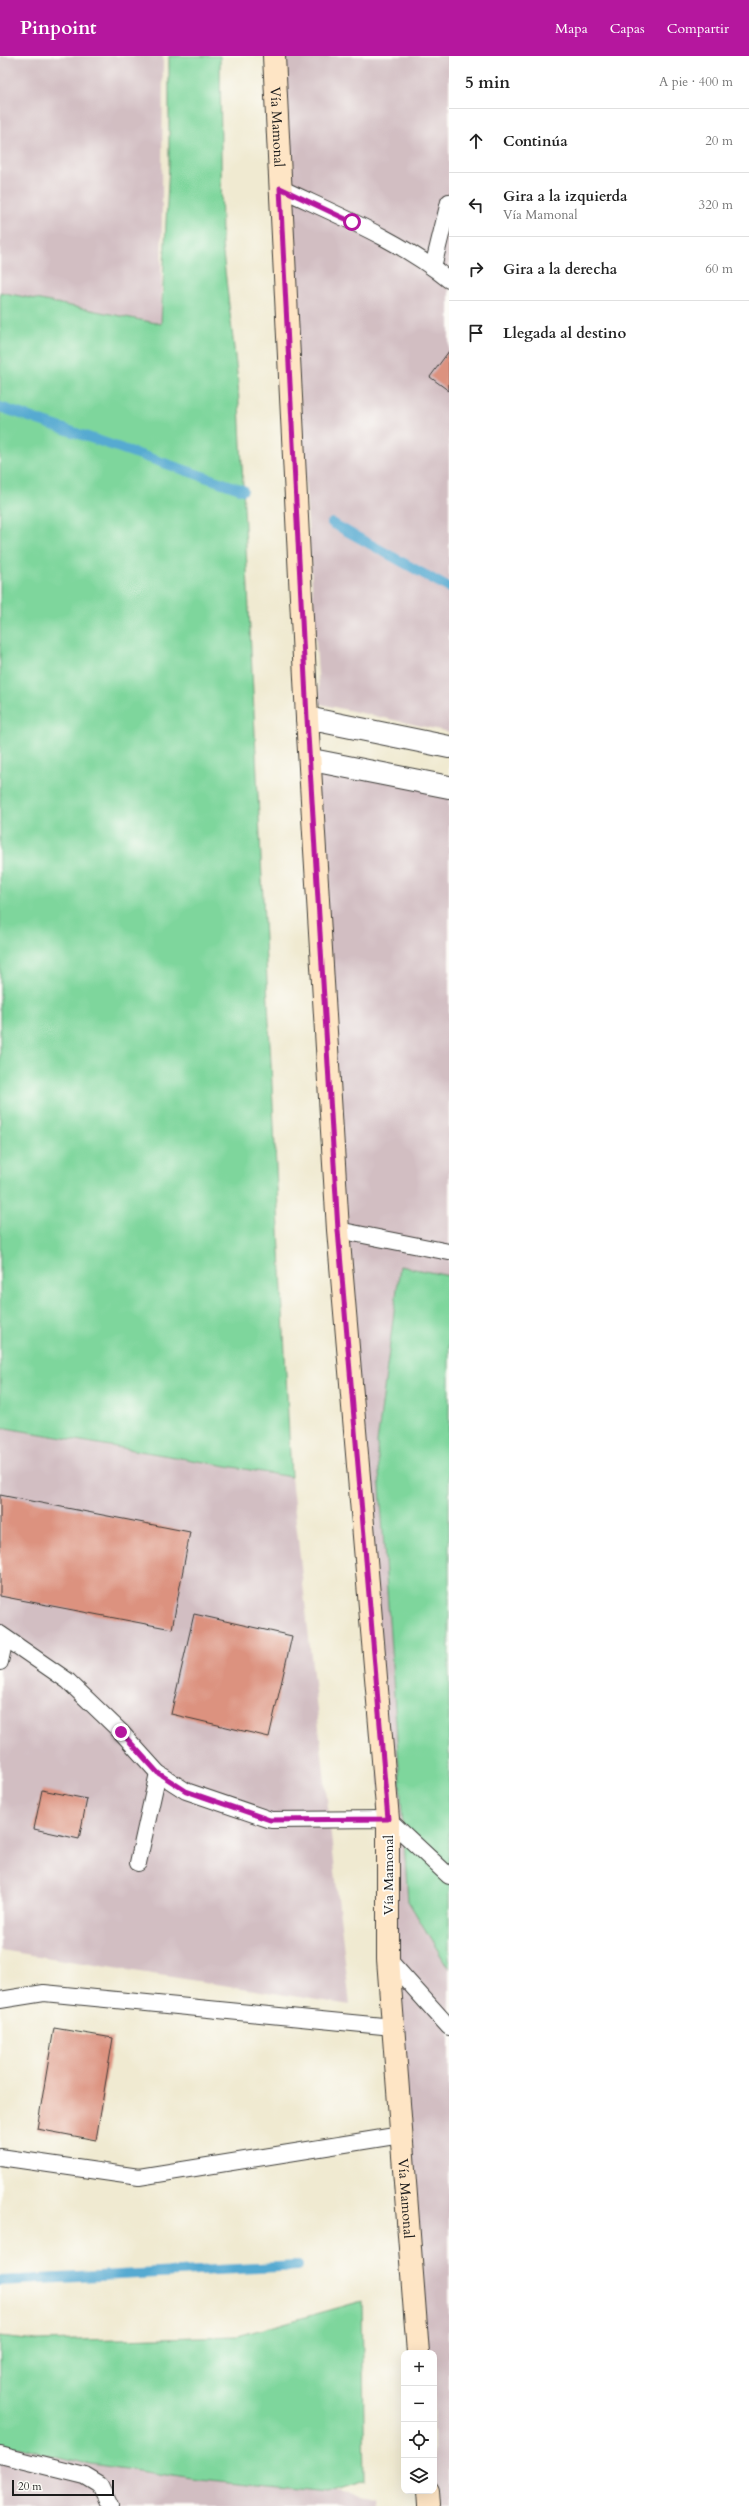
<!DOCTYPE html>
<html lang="es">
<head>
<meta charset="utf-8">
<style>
  body { margin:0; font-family:Cardo,serif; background:#f6f6f6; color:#222 }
  .controls { position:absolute; right:12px; bottom:12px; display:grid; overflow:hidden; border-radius:8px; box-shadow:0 4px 16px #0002 }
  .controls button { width:36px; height:36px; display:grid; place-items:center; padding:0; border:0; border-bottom:1px solid #e0e0e0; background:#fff; color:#222; font:20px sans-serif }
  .scale { position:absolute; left:12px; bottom:10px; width:102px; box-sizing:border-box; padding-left:4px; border:2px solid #1c1c1c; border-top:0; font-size:11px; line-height:14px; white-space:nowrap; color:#1c1c1c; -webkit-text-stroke:3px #fdfcf7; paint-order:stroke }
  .stop { position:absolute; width:12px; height:12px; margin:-9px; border:3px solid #b5179e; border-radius:50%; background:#fff }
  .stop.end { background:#b5179e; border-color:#fff; box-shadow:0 1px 4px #0008 }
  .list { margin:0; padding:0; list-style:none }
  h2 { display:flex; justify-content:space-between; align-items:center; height:52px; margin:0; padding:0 16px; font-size:17px }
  h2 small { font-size:13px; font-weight:400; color:#767676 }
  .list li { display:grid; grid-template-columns:26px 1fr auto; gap:12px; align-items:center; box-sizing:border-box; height:64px; padding:0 16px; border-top:1px solid #e0e0e0 }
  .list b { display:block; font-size:15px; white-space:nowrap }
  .list p { margin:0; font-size:13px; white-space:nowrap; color:#767676 }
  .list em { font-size:13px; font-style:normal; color:#767676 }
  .icon { flex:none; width:22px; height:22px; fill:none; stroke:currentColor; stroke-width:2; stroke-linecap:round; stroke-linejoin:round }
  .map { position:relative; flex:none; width:449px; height:2450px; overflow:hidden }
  header { display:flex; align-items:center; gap:24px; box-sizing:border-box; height:56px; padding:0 20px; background:#b5179e; color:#fff }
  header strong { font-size:19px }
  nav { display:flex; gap:22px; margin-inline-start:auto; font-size:14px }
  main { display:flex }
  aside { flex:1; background:#fff }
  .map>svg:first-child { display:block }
  .industrial { fill:#d2bec2 }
  .green { fill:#7ed69c; stroke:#4d795c }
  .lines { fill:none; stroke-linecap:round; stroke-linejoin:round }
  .stream { stroke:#56aad1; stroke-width:10 }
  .building { fill:#dc927f }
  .lane-casing { stroke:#3c3b37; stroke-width:18 }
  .street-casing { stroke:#3c3b37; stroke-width:24 }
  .secondary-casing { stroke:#3c3b37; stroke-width:24 }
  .lane { stroke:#fff; stroke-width:16 }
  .street { stroke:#fff; stroke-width:22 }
  .secondary { stroke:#fee5c5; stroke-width:22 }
  .route { stroke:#b5179e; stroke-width:5 }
  .labels { text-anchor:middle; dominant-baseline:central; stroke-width:3.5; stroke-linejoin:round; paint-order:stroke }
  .street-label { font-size:14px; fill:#1c1c1c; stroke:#fdfcf7 }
</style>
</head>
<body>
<header>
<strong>Pinpoint</strong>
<nav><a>Mapa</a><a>Capas</a><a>Compartir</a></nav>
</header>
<main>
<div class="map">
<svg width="449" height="2450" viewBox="0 0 449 2450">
  <rect width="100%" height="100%" fill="#fdfcf7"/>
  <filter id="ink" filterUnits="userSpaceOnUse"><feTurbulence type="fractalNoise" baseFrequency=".025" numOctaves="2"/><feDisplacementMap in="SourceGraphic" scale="8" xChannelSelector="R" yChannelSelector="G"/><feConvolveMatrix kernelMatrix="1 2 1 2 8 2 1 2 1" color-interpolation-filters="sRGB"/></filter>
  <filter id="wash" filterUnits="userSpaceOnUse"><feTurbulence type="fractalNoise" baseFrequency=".012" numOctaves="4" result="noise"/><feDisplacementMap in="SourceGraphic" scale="16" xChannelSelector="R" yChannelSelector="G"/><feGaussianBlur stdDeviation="0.9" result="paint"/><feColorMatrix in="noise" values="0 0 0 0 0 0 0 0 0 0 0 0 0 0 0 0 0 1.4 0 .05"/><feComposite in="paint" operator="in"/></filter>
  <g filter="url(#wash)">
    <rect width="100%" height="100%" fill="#f0ead1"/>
    <!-- industrial -->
    <g class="industrial">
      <path d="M0,0H163L161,268L0,236Z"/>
      <path d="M277,0H449V676L320,648Z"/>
      <path d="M312,704L449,731V2450H429L434,2435V2297H417Z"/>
      <path d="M0,1371L291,1421L350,1949L0,1894Z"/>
      <path d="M0,2377L377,2442L378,2450H0Z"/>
    </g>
    <!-- green -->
    <g class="green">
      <path d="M169,0H220L222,189L238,326L291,1421L0,1371V236L161,268L169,107Z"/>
      <path d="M400,1210L449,1220V1913L408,1845L377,1387Z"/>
      <path d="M362,2245L365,2425L327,2437L200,2424L84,2407L0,2387V2281L37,2285L238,2280Z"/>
    </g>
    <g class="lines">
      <!-- stream -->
      <g class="stream">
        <path d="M0,351L243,434"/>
        <path d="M332,467L449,532"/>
        <path d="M0,2225L298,2210"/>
      </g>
    </g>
    <g id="blocks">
      <!-- building -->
      <g class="building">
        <path d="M449,295V335L430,321Z"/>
        <path d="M0,1439L190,1476L172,1573L0,1540Z"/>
        <path d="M194,1558L292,1580L269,1681L171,1658Z"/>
        <path d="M42,1734L87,1743L79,1783L34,1773Z"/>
        <path d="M54,1972L113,1982L96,2084L37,2073Z"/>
      </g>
    </g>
  </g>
  <g filter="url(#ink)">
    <use href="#blocks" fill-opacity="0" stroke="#3c3b37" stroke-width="1"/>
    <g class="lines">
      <defs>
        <g id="lane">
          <path d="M280,132C337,159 400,184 449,224"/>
          <path d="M433,211L449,146"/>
          <path d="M338,1174L449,1196"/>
          <path d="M0,1578L68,1625L121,1676L158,1717L186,1735L271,1764L388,1763L449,1820"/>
          <path d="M0,1606L5,1582"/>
          <path d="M138,1807L158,1717"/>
          <path d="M388,1903L449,1971"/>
          <path d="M0,1944L44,1937L393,1971"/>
          <path d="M0,2101L139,2121L401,2079"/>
          <path d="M0,2399L85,2420L100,2429L110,2450"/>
        </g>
        <g id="street">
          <path d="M307,662L449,691"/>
          <path d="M312,704L449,731"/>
        </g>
        <g id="secondary">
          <path id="s1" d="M274,0L307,662L338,1174L388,1763V1903L418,2297"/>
          <path d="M428,2435L429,2450"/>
        </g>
      </defs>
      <!-- lane casing -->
      <use href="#lane" class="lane-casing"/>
      <!-- street casing -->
      <use href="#street" class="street-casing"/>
      <!-- secondary casing -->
      <use href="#secondary" class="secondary-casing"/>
      <!-- lane -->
      <use href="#lane" class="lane"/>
      <!-- street -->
      <use href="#street" class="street"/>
      <!-- secondary -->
      <use href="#secondary" class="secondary"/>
    </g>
  </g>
  <g class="lines" filter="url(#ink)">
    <!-- route -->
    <path class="route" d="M121,1676L158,1717L186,1735L270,1764L388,1763L338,1174L307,662L280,132L352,166"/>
  </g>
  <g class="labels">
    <!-- street labels -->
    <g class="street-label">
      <text stroke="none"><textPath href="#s1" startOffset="71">Vía Mamonal</textPath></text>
      <text transform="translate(388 1819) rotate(-90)">Vía Mamonal</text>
      <text stroke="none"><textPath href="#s1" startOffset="2147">Vía Mamonal</textPath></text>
    </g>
  </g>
</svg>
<div class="controls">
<button>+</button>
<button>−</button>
<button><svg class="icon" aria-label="locate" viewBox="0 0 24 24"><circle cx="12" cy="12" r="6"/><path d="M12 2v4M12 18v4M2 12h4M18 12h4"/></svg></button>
<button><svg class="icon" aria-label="layers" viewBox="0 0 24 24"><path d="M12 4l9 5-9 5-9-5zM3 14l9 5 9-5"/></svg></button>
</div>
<div class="scale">20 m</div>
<div class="stop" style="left:352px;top:166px"></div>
<div class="stop end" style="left:121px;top:1676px"></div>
</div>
<aside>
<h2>5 min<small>A pie · 400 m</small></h2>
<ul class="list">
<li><svg class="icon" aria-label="ahead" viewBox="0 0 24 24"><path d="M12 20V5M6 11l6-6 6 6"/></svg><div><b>Continúa</b></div><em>20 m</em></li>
<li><svg class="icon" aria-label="left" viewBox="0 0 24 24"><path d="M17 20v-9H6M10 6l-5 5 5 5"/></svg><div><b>Gira a la izquierda</b><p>Vía Mamonal</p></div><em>320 m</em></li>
<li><svg class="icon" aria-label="right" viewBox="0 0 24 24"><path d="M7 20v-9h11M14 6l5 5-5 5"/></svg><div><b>Gira a la derecha</b></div><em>60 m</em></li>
<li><svg class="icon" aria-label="arrive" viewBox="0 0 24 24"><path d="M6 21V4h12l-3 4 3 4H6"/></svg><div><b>Llegada al destino</b></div></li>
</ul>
</aside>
</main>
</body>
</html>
